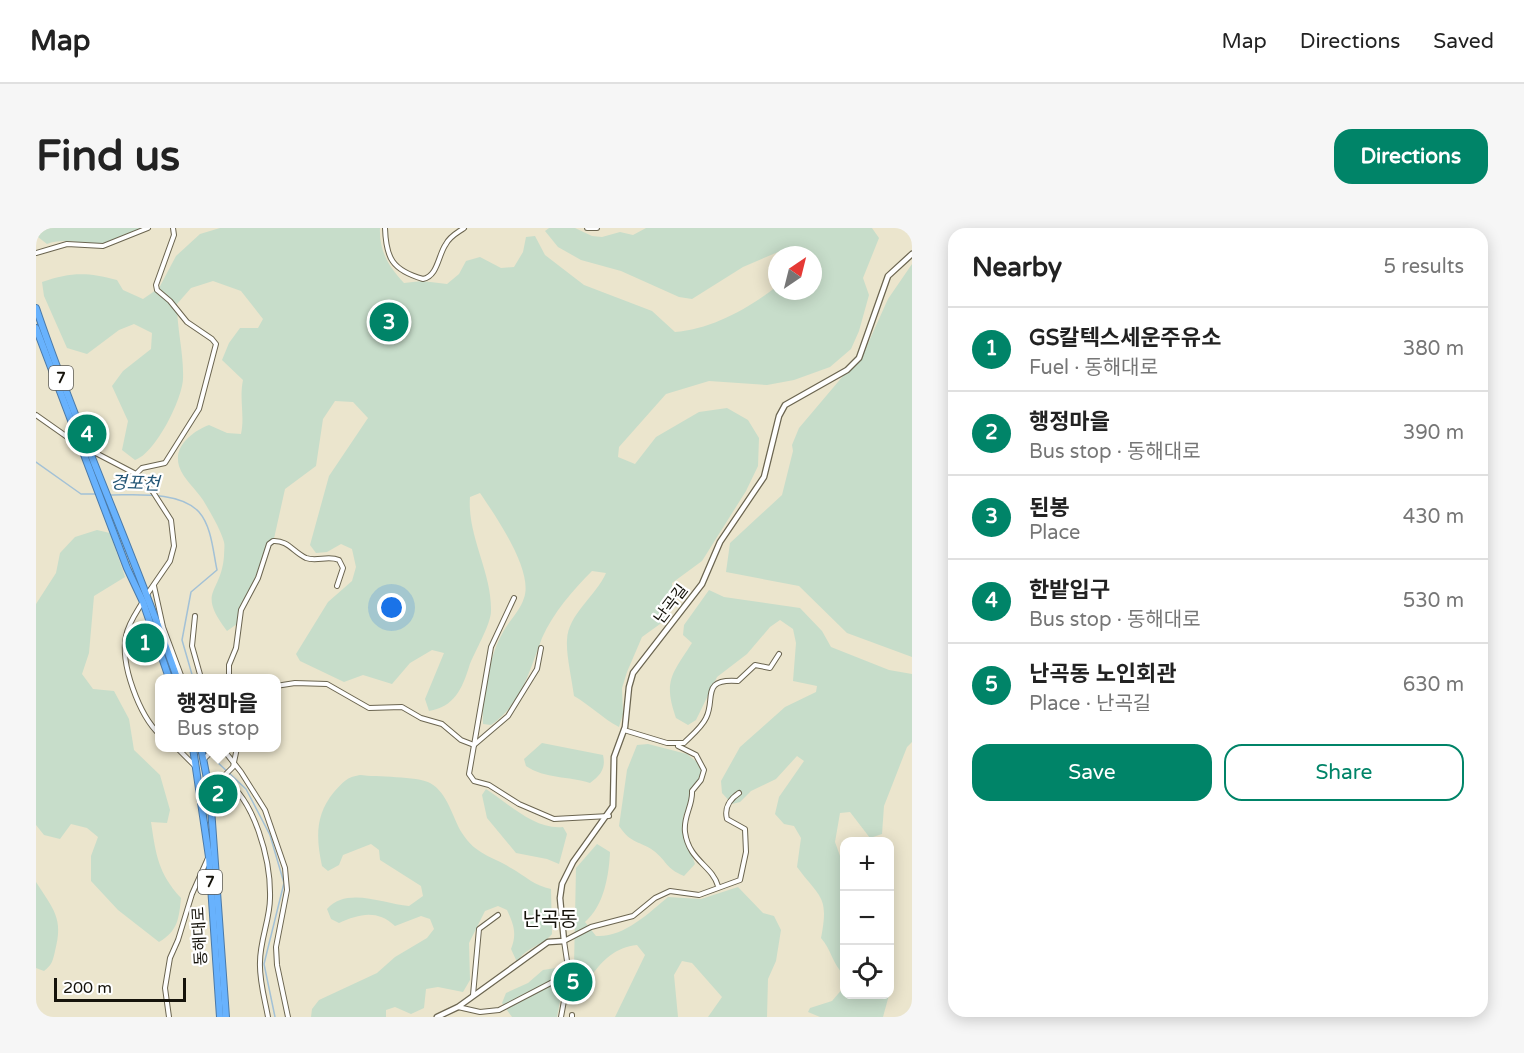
<!DOCTYPE html>
<html lang="en">
<head>
<meta charset="utf-8">
<style>
  body { margin:0; font-family:"Varela Round","Noto Sans KR",sans-serif; background:#f6f6f6; color:#222 }
  .controls { position:absolute; right:18px; bottom:18px; display:grid; overflow:hidden; border-radius:12px; box-shadow:0 3px 15px #0003 }
  .controls button { width:54px; height:54px; display:grid; place-items:center; padding:0; border:0; border-bottom:2px solid #e0e0e0; background:#fff; color:#222; font:30px sans-serif }
  .compass { position:absolute; left:732px; top:18px; width:54px; height:54px; border-radius:50%; background:#fff; box-shadow:0 3px 15px #0003; rotate:35deg }
  .scale { position:absolute; left:18px; bottom:15px; width:132px; box-sizing:border-box; padding-left:6px; border:3px solid #15130b; border-top:0; font-size:16px; line-height:21px; white-space:nowrap; color:#15130b; -webkit-text-stroke:4px #fff; paint-order:stroke }
  .you { position:absolute; left:356px; top:380px; width:21px; height:21px; margin:-15px; border:4px solid #fff; border-radius:50%; background:#1a73e8; box-shadow:0 0 0 9px #1a73e833 }
  .badge { display:grid; place-items:center; width:39px; height:39px; border-radius:50%; background:#008468; color:#fff; font-size:20px; font-weight:700 }
  .pin { position:absolute; translate:-50% -50%; border:3px solid #fff; box-shadow:0 2px 6px #0006 }
  .popup { position:absolute; left:119px; top:446px; width:126px; height:78px; box-sizing:border-box; display:grid; place-content:center; border-radius:12px; background:#fff; filter:drop-shadow(0 2px 4px #0005); font-size:20px; white-space:nowrap; color:#767676 }
  .popup b { font-size:22px; color:#222 }
  .popup::after { content:''; position:absolute; left:50%; top:100%; margin-left:-12px; border:12px solid transparent; border-top-color:#fff }
  .list { margin:0; padding:0; list-style:none }
  h2 { display:flex; justify-content:space-between; align-items:center; height:78px; margin:0; padding:0 24px; font-size:26px }
  h2 small { font-size:20px; font-weight:400; color:#767676 }
  .list li { display:grid; grid-template-columns:39px 1fr auto; gap:18px; align-items:center; box-sizing:border-box; height:84px; padding:0 24px; border-top:2px solid #e0e0e0 }
  .list b { display:block; font-size:22px; white-space:nowrap }
  .list p { margin:0; font-size:20px; white-space:nowrap; color:#767676 }
  .list em { font-size:20px; font-style:normal; color:#767676 }
  .actions { display:flex; gap:12px; padding:18px 24px }
  .actions a { flex:1; padding:14px 0; border:2px solid #008468; border-radius:18px; text-align:center; font-size:21px; color:#008468 }
  .actions .main { background:#008468; color:#fff }
  .icon { flex:none; width:33px; height:33px; fill:none; stroke:currentColor; stroke-width:2; stroke-linecap:round; stroke-linejoin:round }
  .map { position:relative; flex:none; width:876px; height:789px; overflow:hidden; border-radius:18px }
  header { display:flex; align-items:center; gap:36px; box-sizing:border-box; height:84px; padding:0 30px; background:#fff; border-bottom:2px solid #e0e0e0 }
  header strong { font-size:28px }
  nav { display:flex; gap:33px; margin-inline-start:auto; font-size:21px }
  .intro { display:flex; align-items:center; justify-content:space-between; box-sizing:border-box; height:144px; padding:0 36px }
  h1 { margin:0; font-size:42px }
  .button { padding:15px 27px; border-radius:18px; background:#008468; color:#fff; font-size:21px; font-weight:700 }
  main { display:flex; gap:36px; padding:0 36px }
  aside { flex:1; background:#fff; border-radius:18px; box-shadow:0 3px 15px #0003 }
  .map>svg:first-child { display:block }
  .green { fill:#c7ddca }
  .lines { fill:none; stroke-linecap:round; stroke-linejoin:round }
  .stream { stroke:#a3c1d6; stroke-width:1.5 }
  .street-casing { stroke:#6b6550; stroke-width:6 }
  .secondary-casing { stroke:#6b6550; stroke-width:7 }
  .highway-casing { stroke:#4b7aa8; stroke-width:8 }
  .street { stroke:#fff; stroke-width:4 }
  .secondary { stroke:#fff; stroke-width:4.5 }
  .highway { stroke:#68b2fd; stroke-width:6 }
  .labels { text-anchor:middle; dominant-baseline:central; stroke-width:4.5; stroke-linejoin:round; paint-order:stroke }
  .shield { fill:#fff; stroke:#5b5a54; stroke-width:1.5 }
  .shield-label { font-size:15px; font-weight:bold; fill:#15130b }
  .street-label { font-size:16px; fill:#15130b; stroke:#fff }
  .water-label { font-size:18px; font-style:italic; fill:#235575; stroke:#fff }
  .quarter-label { font-size:20px; fill:#15130b; stroke:#fff }
</style>
</head>
<body>
<header>
<strong>Map</strong>
<nav><a>Map</a><a>Directions</a><a>Saved</a></nav>
</header>
<div class="intro"><h1>Find us</h1><a class="button">Directions</a></div>
<main>
<div class="map">
<svg width="876" height="789" viewBox="0 0 876 789">
  <rect width="100%" height="100%" fill="#ebe5cd"/>
  <!-- green -->
  <g class="green">
    <path d="M1,0H111C99,5 85,14 72,16C51,19 31,8 11,16L2,9Z"/>
    <path d="M184,0H344C343,23 353,39 368,55L386,53L411,56L423,46L430,33L444,29L465,40L478,39L487,24L490,9L499,8L509,27L548,57L616,83L639,104C674,102 714,80 741,58V63H777V27H762V25L749,21L707,39L656,71L643,69L585,43L545,32L522,19L509,3L513,0H539L556,8L566,9L584,4L597,7L610,0H836L843,10L827,50L833,67L823,103L815,121L794,139L758,152L731,157L673,153L630,166L583,219L582,229L599,236L620,209L663,184L691,180L712,192L723,210L722,238L710,263L666,333L636,355L637,378L624,396L606,409L591,444L586,460L587,486L583,499C566,490 554,477 538,468C536,452 530,427 531,412C532,386 560,368 570,345L556,343C537,362 517,385 506,410C493,444 486,475 455,497L447,496C446,470 453,429 466,406C472,394 484,383 488,370C498,343 459,287 444,265L434,269C431,308 456,344 455,383C455,397 438,424 433,439C426,461 418,479 393,483L389,471L408,425L396,422L374,435L356,456L327,447L308,454L264,433L260,426L292,374L316,353L320,339L316,321L305,316L291,324L280,325L274,317L293,248L332,190L317,174L299,173L287,191L280,238L249,261L237,315L224,337L201,396L191,403C160,362 185,367 188,328C188,323 189,318 188,314C184,300 174,284 167,272C160,261 147,251 143,238C137,218 157,203 173,197L191,205L205,206C209,188 203,171 207,152L186,132L193,115L204,100H222L227,91L205,63L177,53L155,60L141,76C141,102 148,126 147,151C146,172 119,226 99,232L86,222L92,193L76,158L87,143L115,121L116,105L98,96L83,102L51,126L31,120L8,68L6,54C35,44 51,44 81,52L87,62L107,71L123,60L140,28L164,6Z"/>
    <path d="M876,36V429L811,405L763,358L690,344L694,315L746,267L757,223L756,217L763,200L829,122L852,71Z"/>
    <path d="M61,302L74,305L89,349L58,368L53,425L46,446L57,461L78,463L93,491L98,522L124,547L134,582L131,595L115,594C120,627 122,645 145,670C143,690 142,703 123,714L82,682L55,653V628L62,609L51,600L35,596L24,611L8,607L0,597V376L20,345L24,325L39,309Z"/>
    <path d="M673,362L688,369L764,380L786,403L795,419L853,442L876,446V514L871,519L848,578L846,606L834,610L814,584L804,585L799,614L808,639V747C796,735 796,723 785,710C793,668 785,671 761,639L765,610L758,598L748,596L739,586L743,569L768,533L761,528L740,551L715,563L704,574L696,576L686,565L685,553L704,519L749,479L780,464L781,458L757,453L760,415L757,401L744,392L734,399L711,426L681,449L660,492L652,497L640,490C627,453 636,446 656,415L647,407L648,397Z"/>
    <path d="M506,515L567,527C570,540 565,547 554,555C533,548 509,551 490,538L488,531Z"/>
    <path d="M612,516L651,526L668,540L647,589L650,612L659,636L648,648C629,640 632,634 618,623C603,612 596,617 583,598L591,542L601,517Z"/>
    <path d="M324,547C340,549 381,548 394,555C412,565 416,589 426,605C440,627 456,628 475,640C489,648 499,658 515,661L516,706C506,718 490,719 481,734L475,721C481,706 478,697 471,682L462,678L449,683L433,715L434,752L427,764L402,759L390,761L388,780L375,786L359,779L350,782V789H275L276,781L283,772L341,745L359,729L391,710L398,701L394,691L385,688L359,698C341,681 323,686 303,695L295,691L291,681C311,658 348,676 373,678L387,668L385,658L344,632L343,622L335,616L307,627L303,637L292,643L286,638C280,610 279,587 298,564C307,554 311,549 324,547Z"/>
    <path d="M450,561C473,576 499,602 527,599L531,606L523,636L511,631L480,625L451,590L446,567Z"/>
    <path d="M561,616L574,624C573,647 568,678 549,694L560,708C587,710 613,685 632,669L665,671L702,659L727,685L738,688L745,702L740,733L732,751L731,789H672L686,769L656,735L646,733L638,747L642,789H579L609,727L601,717C580,719 566,732 554,750L548,751L538,738L540,640Z"/>
    <path d="M0,654C17,681 28,690 19,723C17,732 16,737 8,743L0,740Z"/>
    <path d="M526,739L528,753L521,789H476L466,775L470,765L492,755L507,742Z"/>
    <path d="M808,759V766L853,767L847,789H784L772,784L774,780L796,773Z"/>
  </g>
  <g class="lines">
    <!-- stream -->
    <g class="stream">
      <path d="M0,234L45,266H61"/>
      <path d="M75,267C101,267 144,263 163,284C176,299 177,324 181,342L155,364L146,412L157,450"/>
      <path d="M176,520L179,532L210,561L234,607L248,655L228,736L239,789"/>
    </g>
    <defs>
      <g id="street">
        <path d="M349,0C350,30 356,42 387,51C402,48 402,27 410,16C414,8 421,5 428,0"/>
        <path d="M551,0H561"/>
        <path d="M0,25L31,16L67,18L112,0"/>
        <path d="M0,187L44,218"/>
        <path d="M54,222L100,246L117,264L135,292L138,318L134,333L112,365"/>
        <path d="M100,246L106,240L129,235L163,181L180,116L176,111L151,94L134,73L121,62L120,57L138,7L137,0"/>
        <path d="M118,358L127,399L146,450"/>
        <path d="M478,370L455,419L433,546L438,553L453,557L483,576L518,591L573,588"/>
        <path d="M106,375C100,385 92,396 90,408C84,436 103,487 124,507"/>
        <path d="M159,388L156,418L165,450"/>
        <path d="M193,450V437L200,420L205,382L222,350L233,316L237,313C252,312 257,324 270,330C281,334 292,327 303,332L307,340L301,358"/>
        <path d="M240,458L259,455L291,456L333,480L366,479L385,490L406,496L425,512L438,517"/>
        <path d="M588,502L631,515H648C655,508 666,499 670,490C680,471 664,450 702,453L719,437L734,440L743,426"/>
        <path d="M438,517L472,488L501,441L505,420"/>
        <path d="M642,518L660,527L668,542L665,552L656,563C657,578 647,588 649,604C653,633 676,637 682,658"/>
        <path d="M141,520L159,538"/>
        <path d="M186,520L205,544L229,582L249,640L251,662L240,719L241,737L252,789"/>
        <path d="M201,520L197,539L186,550C219,570 235,633 234,670C234,691 224,712 224,734C223,752 229,772 232,789"/>
        <path d="M168,531L173,526L171,520"/>
        <path d="M437,767L443,701L462,687"/>
        <path d="M422,779L444,784L463,782L532,746"/>
        <path d="M133,789L129,760L134,730L142,712L156,666L172,630"/>
        <path d="M525,789L533,746L528,713L555,699L597,688L619,670L634,663L663,667L704,652L710,624L709,601L691,591C688,580 694,571 703,565"/>
        <path d="M536,789V787"/>
      </g>
      <path id="secondary" d="M401,789L422,779L512,714L528,713L524,670L526,656L537,634L577,578L578,529L589,499L593,459L597,445L666,356L684,314L728,249L743,188L749,177L811,142L823,130L852,48L876,26"/>
      <g id="highway">
        <path d="M0,80C42,205 98,325 141,450"/>
        <path d="M0,100L91,340L107,374L133,450"/>
        <path d="M157,520L173,629L184,789"/>
        <path d="M165,520L174,566L190,789"/>
      </g>
    </defs>
    <!-- street casing -->
    <use href="#street" class="street-casing"/>
    <!-- secondary casing -->
    <use href="#secondary" class="secondary-casing"/>
    <!-- highway casing -->
    <use href="#highway" class="highway-casing"/>
    <!-- street -->
    <use href="#street" class="street"/>
    <!-- secondary -->
    <use href="#secondary" class="secondary"/>
    <!-- highway -->
    <use href="#highway" class="highway"/>
  </g>
  <g class="labels">
    <!-- shield labels -->
    <g class="shield">
      <rect x="13" y="138" width="24" height="24" rx="4.5"/>
      <rect x="162" y="642" width="24" height="24" rx="4.5"/>
    </g>
    <g class="shield-label">
      <text x="25" y="150">7</text>
      <text x="174" y="654">7</text>
    </g>
    <!-- street labels -->
    <g class="street-label">
      <text transform="translate(635 376) rotate(-53)">난곡길</text>
      <text transform="translate(164 708) rotate(-93)">동해대로</text>
    </g>
    <!-- water labels -->
    <g class="water-label">
      <text transform="translate(99 255) rotate(2)">경포천</text>
    </g>
    <!-- quarter labels -->
    <g class="quarter-label">
      <text x="514" y="692">난곡동</text>
    </g>
  </g>
</svg>
<div class="controls">
<button>+</button>
<button>−</button>
<button><svg class="icon" aria-label="locate" viewBox="0 0 24 24"><circle cx="12" cy="12" r="6"/><path d="M12 2v4M12 18v4M2 12h4M18 12h4"/></svg></button>
</div>
<svg class="compass" viewBox="-18 -18 36 36"><path d="M0-13l5 13h-10z" fill="#e53935"/><path d="M0 13l5-13h-10z" fill="#767676"/></svg>
<div class="scale">200 m</div>
<div class="you"></div>
<div class="pin badge" style="left:109px;top:415px">1</div>
<div class="pin badge" style="left:182px;top:566px">2</div>
<div class="popup"><b>행정마을</b>Bus stop</div>
<div class="pin badge" style="left:353px;top:94px">3</div>
<div class="pin badge" style="left:51px;top:206px">4</div>
<div class="pin badge" style="left:537px;top:754px">5</div>
</div>
<aside>
<h2>Nearby<small>5 results</small></h2>
<ul class="list">
<li><span class="badge">1</span><div><b>GS칼텍스세운주유소</b><p>Fuel · 동해대로</p></div><em>380 m</em></li>
<li><span class="badge">2</span><div><b>행정마을</b><p>Bus stop · 동해대로</p></div><em>390 m</em></li>
<li><span class="badge">3</span><div><b>된봉</b><p>Place</p></div><em>430 m</em></li>
<li><span class="badge">4</span><div><b>한밭입구</b><p>Bus stop · 동해대로</p></div><em>530 m</em></li>
<li><span class="badge">5</span><div><b>난곡동 노인회관</b><p>Place · 난곡길</p></div><em>630 m</em></li>
</ul>
<div class="actions"><a class="main">Save</a><a>Share</a></div>
</aside>
</main>
</body>
</html>
